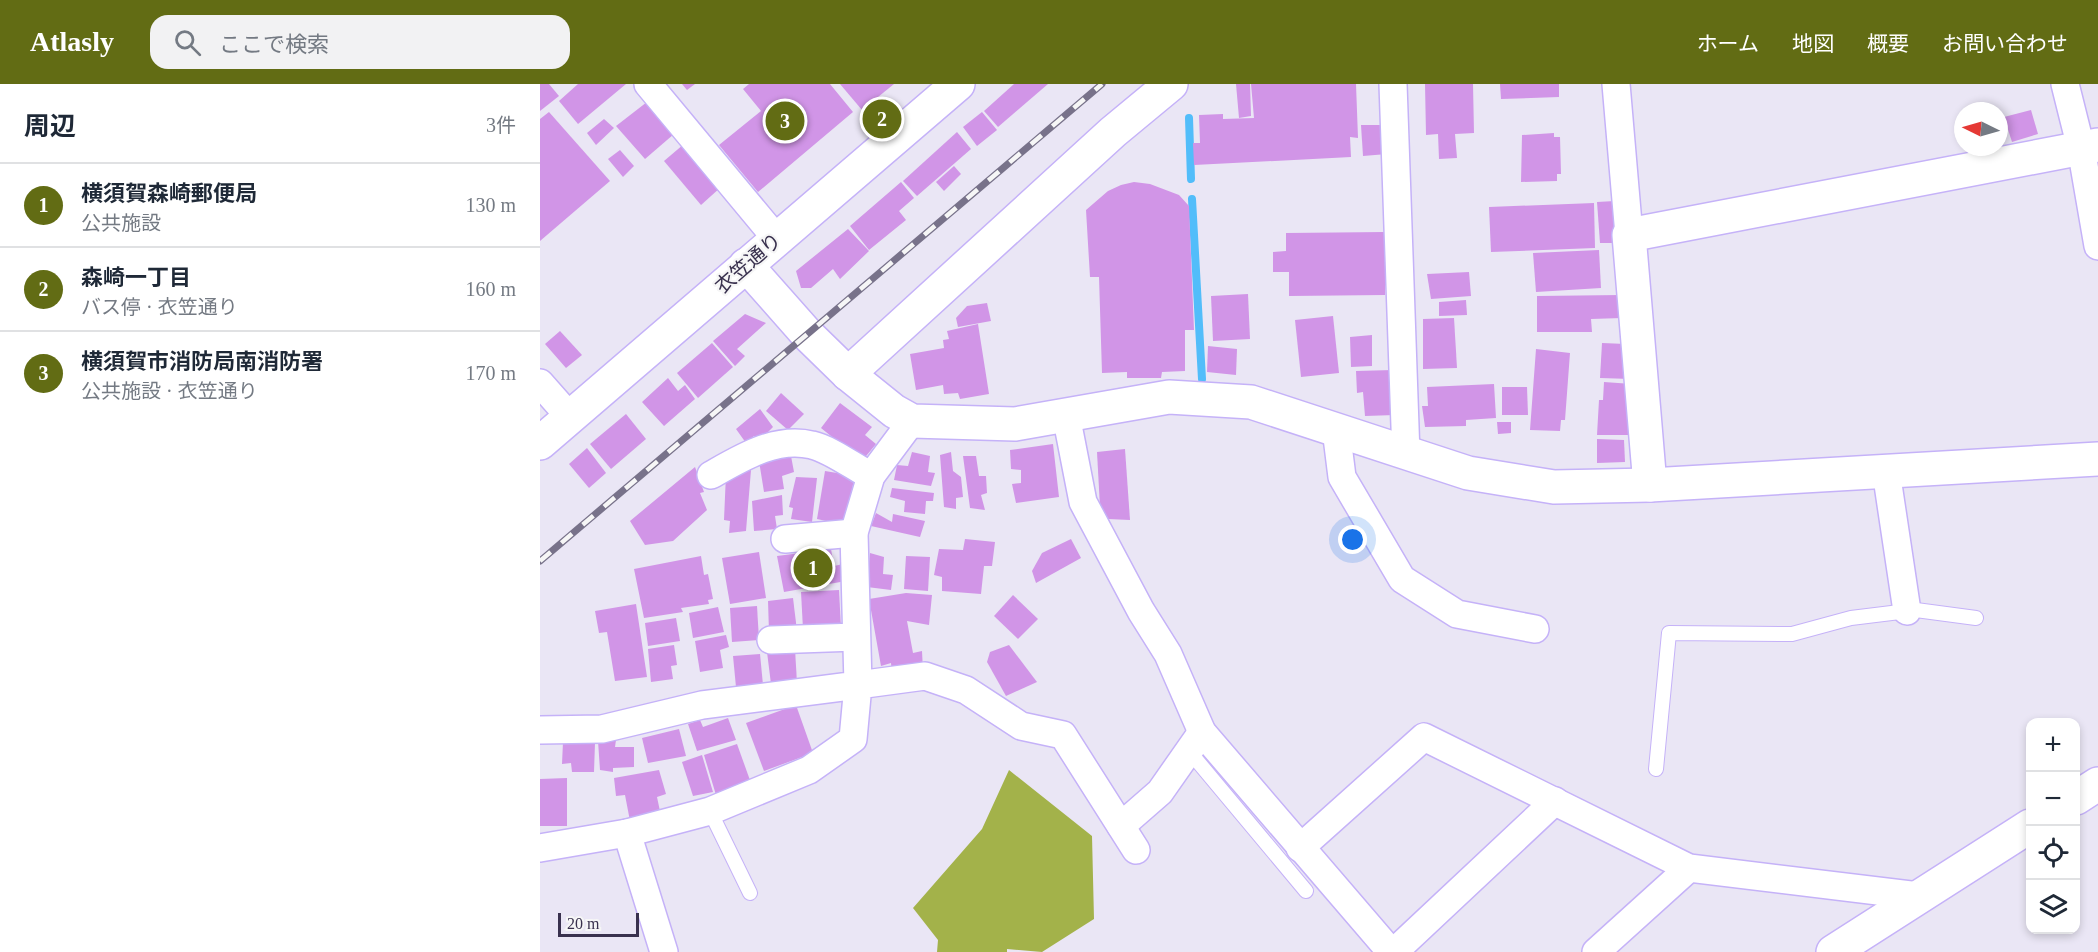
<!DOCTYPE html>
<html lang="ja">
<head>
<meta charset="utf-8">
<style>
  body { margin:0; font-family:"Times New Roman","Noto Sans JP",serif; background:#f2f2f3; color:#1f2937 }
  .controls { position:absolute; right:18px; bottom:18px; display:grid; overflow:hidden; border-radius:12px; box-shadow:0 3px 9px #0003 }
  .controls button { width:54px; height:54px; display:grid; place-items:center; padding:0; border:0; border-bottom:2px solid #e0e1e3; background:#fff; color:#1f2937; font:30px sans-serif }
  .compass { position:absolute; left:1414px; top:18px; width:54px; height:54px; border-radius:50%; background:#fff; box-shadow:0 3px 9px #0003; rotate:275deg }
  .scale { position:absolute; left:18px; bottom:15px; width:81px; box-sizing:border-box; padding-left:6px; border:3px solid #39314e; border-top:0; font-size:16px; line-height:21px; white-space:nowrap; color:#39314e; -webkit-text-stroke:4px #f6f6f6; paint-order:stroke }
  .you { position:absolute; left:813px; top:456px; width:21px; height:21px; margin:-15px; border:4px solid #fff; border-radius:50%; background:#1a73e8; box-shadow:0 0 0 9px #1a73e833 }
  .badge { display:grid; place-items:center; width:39px; height:39px; border-radius:50%; background:#626c14; color:#fff; font-size:20px; font-weight:700 }
  .pin { position:absolute; translate:-50% -50%; border:3px solid #fff; box-shadow:0 2px 6px #0006 }
  .list { margin:0; padding:0; list-style:none }
  h2 { display:flex; justify-content:space-between; align-items:center; height:78px; margin:0; padding:0 24px; font-size:26px }
  h2 small { font-size:20px; font-weight:400; color:#747a83 }
  .list li { display:grid; grid-template-columns:39px 1fr auto; gap:18px; align-items:center; box-sizing:border-box; height:84px; padding:0 24px; border-top:2px solid #e0e1e3 }
  .list b { display:block; font-size:22px; white-space:nowrap }
  .list p { margin:0; font-size:20px; white-space:nowrap; color:#747a83 }
  .list em { font-size:20px; font-style:normal; color:#747a83 }
  .icon { flex:none; width:33px; height:33px; fill:none; stroke:currentColor; stroke-width:2; stroke-linecap:round; stroke-linejoin:round }
  .map { position:relative; flex:none; width:1558px; height:868px; overflow:hidden }
  header { display:flex; align-items:center; gap:36px; box-sizing:border-box; height:84px; padding:0 30px; background:#626c14; color:#fff }
  header strong { font-size:28px }
  nav { display:flex; gap:33px; margin-inline-start:auto; font-size:21px }
  .search { width:420px; height:54px; background:#f2f2f3; display:flex; align-items:center; gap:15px; box-sizing:border-box; padding:0 21px; border-radius:18px; color:#747a83; font-size:22px }
  main { display:flex }
  aside { flex:1; background:#fff }
  .map>svg:first-child { display:block }
  .forest { fill:#a3b24a }
  .lines { fill:none; stroke-linecap:round; stroke-linejoin:round }
  .stream { stroke:#52bdfa; stroke-width:8 }
  .building { fill:#d195e7 }
  .lane-casing { stroke:#c5b2f8; stroke-width:16 }
  .street-casing { stroke:#c5b2f8; stroke-width:30 }
  .secondary-casing { stroke:#c5b2f8; stroke-width:36 }
  .lane { stroke:#fff; stroke-width:14 }
  .street { stroke:#fff; stroke-width:27 }
  .secondary { stroke:#fff; stroke-width:33 }
  .rail-casing { stroke:#78728a; stroke-width:7 }
  .rail { stroke:#f6f6f6; stroke-width:4.5; stroke-dasharray:14; stroke-linecap:butt }
  .labels { text-anchor:middle; dominant-baseline:central; stroke-width:4.5; stroke-linejoin:round; paint-order:stroke }
  .street-label { font-size:20px; fill:#39314e; stroke:#f6f6f6 }
</style>
</head>
<body>
<header>
<strong>Atlasly</strong>
<div class="search"><svg class="icon" aria-label="search" viewBox="0 0 24 24"><circle cx="10" cy="10" r="6"/><path d="M15 15l6 6"/></svg>ここで検索</div>
<nav><a>ホーム</a><a>地図</a><a>概要</a><a>お問い合わせ</a></nav>
</header>
<main>
<aside>
<h2>周辺<small>3件</small></h2>
<ul class="list">
<li><span class="badge">1</span><div><b>横須賀森崎郵便局</b><p>公共施設</p></div><em>130 m</em></li>
<li><span class="badge">2</span><div><b>森崎一丁目</b><p>バス停 · 衣笠通り</p></div><em>160 m</em></li>
<li><span class="badge">3</span><div><b>横須賀市消防局南消防署</b><p>公共施設 · 衣笠通り</p></div><em>170 m</em></li>
</ul>
</aside>
<div class="map">
<svg width="1558" height="868" viewBox="0 0 1558 868">
  <rect width="100%" height="100%" fill="#eae6f5"/>
  <!-- forest -->
  <path class="forest" d="M469,686L552,752L554,835L502,868L467,865V868H397L398,856L373,824L442,745Z"/>
  <g class="lines">
    <!-- stream -->
    <g class="stream">
      <path d="M649,34L651,95"/>
      <path d="M652,115L662,295"/>
    </g>
  </g>
  <!-- building -->
  <g class="building">
    <path d="M0,0H9L19,12L0,27Z"/>
    <path d="M38,0H86L38,40L19,17Z"/>
    <path d="M142,0H155L147,6Z"/>
    <path d="M209,0H290L313,28L218,108L179,61L221,27L203,5Z"/>
    <path d="M300,0H354L322,26Z"/>
    <path d="M474,0H508L458,43L444,27Z"/>
    <path d="M696,0H710L711,32L699,34Z"/>
    <path d="M711,0H816L818,54L810,53L811,73L654,81L653,59H660L659,31L683,30V35L714,34Z"/>
    <path d="M885,0H933L934,49L915,50L917,74L899,75L898,50L886,51Z"/>
    <path d="M960,0H1019V13L961,15Z"/>
    <path d="M107,18L134,50L105,75L76,42Z"/>
    <path d="M1491,26L1498,50L1472,58L1464,33Z"/>
    <path d="M9,28L70,97L0,157V35Z"/>
    <path d="M442,28L457,46L437,62L423,43Z"/>
    <path d="M64,35L74,44L56,61L47,49Z"/>
    <path d="M821,41H847V70L823,72Z"/>
    <path d="M417,48L431,65L377,112L363,97Z"/>
    <path d="M1014,49V53H1020L1021,90H1017V97L981,98L982,51Z"/>
    <path d="M144,60L181,103L161,121L124,77Z"/>
    <path d="M80,66L94,82L83,93L68,75Z"/>
    <path d="M414,82L421,90L404,107L396,98Z"/>
    <path d="M361,98L374,114L359,127L366,136L329,166L310,142Z"/>
    <path d="M594,98L610,100L639,111L649,122L654,246H645V287L622,288L621,294H587V288L562,289L559,193H550L546,126L568,107L581,101Z"/>
    <path d="M1075,117L1079,159H1060L1057,118Z"/>
    <path d="M1054,119L1055,164L951,168L949,123Z"/>
    <path d="M308,145L329,167L300,195L293,185L271,204H261L256,187Z"/>
    <path d="M845,148V211L749,212V188H733V168L746,167V149Z"/>
    <path d="M1059,166L1061,204L996,208L993,169Z"/>
    <path d="M929,188L931,212L891,215L887,190Z"/>
    <path d="M708,210L710,255L673,257L671,212Z"/>
    <path d="M1081,211L1082,234L1051,235L1052,248H997V212Z"/>
    <path d="M926,216L927,231L899,232V218Z"/>
    <path d="M447,219L451,237L418,243L416,234L427,222Z"/>
    <path d="M205,230L226,239L197,265L205,272L195,282L173,257Z"/>
    <path d="M793,232L799,289L761,293L755,236Z"/>
    <path d="M914,234L917,284L883,285V235Z"/>
    <path d="M438,240L449,310L420,315L418,309L404,310L403,301L376,306L370,270L404,264L403,256L409,255L407,247Z"/>
    <path d="M20,247L42,271L26,284L5,260Z"/>
    <path d="M832,251V282L811,283L810,253Z"/>
    <path d="M172,259L193,283L158,314L137,289Z"/>
    <path d="M1062,259L1086,260L1091,295L1060,294Z"/>
    <path d="M668,262L697,265L696,291L667,288Z"/>
    <path d="M996,265L1030,269L1025,336H1021L1020,347L990,346Z"/>
    <path d="M853,286L855,331L825,332L823,308L817,309L816,287Z"/>
    <path d="M128,294L138,307L145,301L155,315L124,342L102,318Z"/>
    <path d="M1064,298L1092,300V351H1057L1059,316H1063Z"/>
    <path d="M954,300L956,334L926,336V342L885,343L882,322H888L887,303Z"/>
    <path d="M962,303H987L988,331H962Z"/>
    <path d="M241,309L264,330L248,346L226,327Z"/>
    <path d="M300,319L332,343L325,351L336,360L322,377L281,344Z"/>
    <path d="M220,325L233,343L219,357L214,352L206,359L196,345Z"/>
    <path d="M86,330L106,355L71,385L50,360Z"/>
    <path d="M957,338H971V349L958,350Z"/>
    <path d="M1057,355L1084,356L1085,378L1057,379Z"/>
    <path d="M513,360L519,413L476,419L472,400L481,399V386L471,385L470,366Z"/>
    <path d="M47,364L66,389L49,404L29,380Z"/>
    <path d="M585,365L590,436L568,435L560,423L557,368Z"/>
    <path d="M372,368L390,372L388,388L395,389L391,402L354,396L357,381L368,382Z"/>
    <path d="M411,368L413,387L421,393L423,413L416,414V425L404,423L400,371Z"/>
    <path d="M251,372L254,388L242,392L244,405L224,408L219,377Z"/>
    <path d="M423,372H436L439,392H446L447,409L441,411L445,426L430,424Z"/>
    <path d="M155,383L164,408L160,409L167,426L133,457L105,461L90,437Z"/>
    <path d="M211,386L206,447L189,449L190,437L184,436L186,390Z"/>
    <path d="M285,387L315,392L304,441L277,435Z"/>
    <path d="M256,393L277,394L272,438L251,435L253,424L249,423Z"/>
    <path d="M352,404L394,409L393,417H386L385,430L364,428L365,417L350,413Z"/>
    <path d="M242,411L243,431L235,432L237,445L214,447L212,417Z"/>
    <path d="M336,429L352,438L353,430L385,437L380,453L331,442Z"/>
    <path d="M425,455L455,458L452,482H444L441,510L402,507V493L394,491L399,465L423,466Z"/>
    <path d="M531,455L541,474L496,499L492,487L502,469Z"/>
    <path d="M291,465L294,482L303,480L306,497L244,508L237,472Z"/>
    <path d="M219,468L226,514L190,520L182,474Z"/>
    <path d="M330,469L344,473L343,490L353,491L351,506L327,503Z"/>
    <path d="M161,472L164,491L168,490L173,515L168,516L169,520L141,524L143,528L104,534L94,485Z"/>
    <path d="M366,472L390,473L388,507L364,505Z"/>
    <path d="M299,506L301,544L263,545L261,508Z"/>
    <path d="M366,509L392,511L389,541L367,537L373,569L382,567L383,587L352,591L351,579L341,582L329,515Z"/>
    <path d="M473,511L498,535L478,555L454,532Z"/>
    <path d="M253,514L257,547L229,548L228,517Z"/>
    <path d="M96,520L107,593L75,597L67,548L59,549L55,527Z"/>
    <path d="M217,522L219,556L192,558L190,524Z"/>
    <path d="M178,523L184,548L153,554L149,529Z"/>
    <path d="M136,534L140,557L108,562L105,539Z"/>
    <path d="M186,551L189,563L180,566L183,584L160,588L155,557Z"/>
    <path d="M134,561L137,581L131,582L133,595L111,598L108,565Z"/>
    <path d="M469,561L497,598L466,612L447,578L450,568Z"/>
    <path d="M255,565L257,599L231,600L227,568Z"/>
    <path d="M220,570L223,601L196,603L193,572Z"/>
    <path d="M256,621L273,669L224,687L206,639Z"/>
    <path d="M188,634L196,656L157,667L148,640L160,636L163,643Z"/>
    <path d="M139,645L146,672L108,679L102,654Z"/>
    <path d="M76,656L75,663H94V683L73,684V688L60,686L58,657Z"/>
    <path d="M23,658L55,659L54,688H32L31,679L22,680Z"/>
    <path d="M197,660L211,699L176,711L164,671Z"/>
    <path d="M162,671L173,708L153,712L142,678Z"/>
    <path d="M119,686L126,710L117,713L121,732L90,737L85,711L76,712L74,694Z"/>
    <path d="M27,694V742H0V695Z"/>
  </g>
  <g class="lines">
    <defs>
      <g id="lane">
        <path d="M649,667L766,807"/>
        <path d="M1116,685L1129,549L1252,550L1311,534L1376,526L1436,534"/>
        <path d="M170,727L210,809"/>
      </g>
      <g id="street">
        <path d="M108,0L236,154"/>
        <path d="M853,0L866,371"/>
        <path d="M1076,0L1089,151"/>
        <path d="M1525,0L1541,64L1558,162"/>
        <path d="M0,299L30,333"/>
        <path d="M526,331L543,418L601,527L628,570L662,648L851,868"/>
        <path d="M796,345L802,393L862,495L917,530L995,545"/>
        <path d="M1346,387L1367,527"/>
        <path d="M171,391C201,374 236,352 272,361C290,365 314,383 331,392"/>
        <path d="M245,455L314,449"/>
        <path d="M231,556L316,553"/>
        <path d="M0,646L62,645L162,621L318,601L314,449L331,392L372,337"/>
        <path d="M581,742L620,708L662,648"/>
        <path d="M87,749L124,868"/>
        <path d="M0,764L87,749L170,727L269,686L313,655L318,601L385,592L426,606L481,642L523,651L596,766"/>
        <path d="M760,764L884,653L1149,784L1379,812"/>
        <path d="M854,868L1015,717"/>
        <path d="M1056,868L1149,784"/>
      </g>
      <g id="secondary">
        <path d="M206,181L267,250L308,290L354,327L372,337L475,340L629,313L711,318L928,389L1014,403L1110,401L1558,375"/>
        <path d="M308,290L573,48L631,0"/>
        <path d="M0,359L418,0"/>
        <path d="M1110,401L1089,151L1558,61"/>
        <path d="M1536,714L1558,700"/>
        <path d="M1293,868L1490,742"/>
      </g>
    </defs>
    <!-- lane casing -->
    <use href="#lane" class="lane-casing"/>
    <!-- street casing -->
    <use href="#street" class="street-casing"/>
    <!-- secondary casing -->
    <use href="#secondary" class="secondary-casing"/>
    <!-- lane -->
    <use href="#lane" class="lane"/>
    <!-- street -->
    <use href="#street" class="street"/>
    <!-- secondary -->
    <use href="#secondary" class="secondary"/>
    <defs>
      <path id="rail" d="M0,477L562,0"/>
    </defs>
    <!-- rail casing -->
    <use href="#rail" class="rail-casing"/>
    <!-- rail -->
    <use href="#rail" class="rail"/>
  </g>
  <g class="labels">
    <!-- street labels -->
    <g class="street-label">
      <text transform="translate(208 179) rotate(-41)">衣笠通り</text>
    </g>
  </g>
</svg>
<div class="controls">
<button>+</button>
<button>−</button>
<button><svg class="icon" aria-label="locate" viewBox="0 0 24 24"><circle cx="12" cy="12" r="6"/><path d="M12 2v4M12 18v4M2 12h4M18 12h4"/></svg></button>
<button><svg class="icon" aria-label="layers" viewBox="0 0 24 24"><path d="M12 4l9 5-9 5-9-5zM3 14l9 5 9-5"/></svg></button>
</div>
<svg class="compass" viewBox="-18 -18 36 36"><path d="M0-13l5 13h-10z" fill="#e53935"/><path d="M0 13l5-13h-10z" fill="#747a83"/></svg>
<div class="scale">20 m</div>
<div class="you"></div>
<div class="pin badge" style="left:273px;top:484px">1</div>
<div class="pin badge" style="left:342px;top:35px">2</div>
<div class="pin badge" style="left:245px;top:37px">3</div>
</div>
</main>
</body>
</html>
